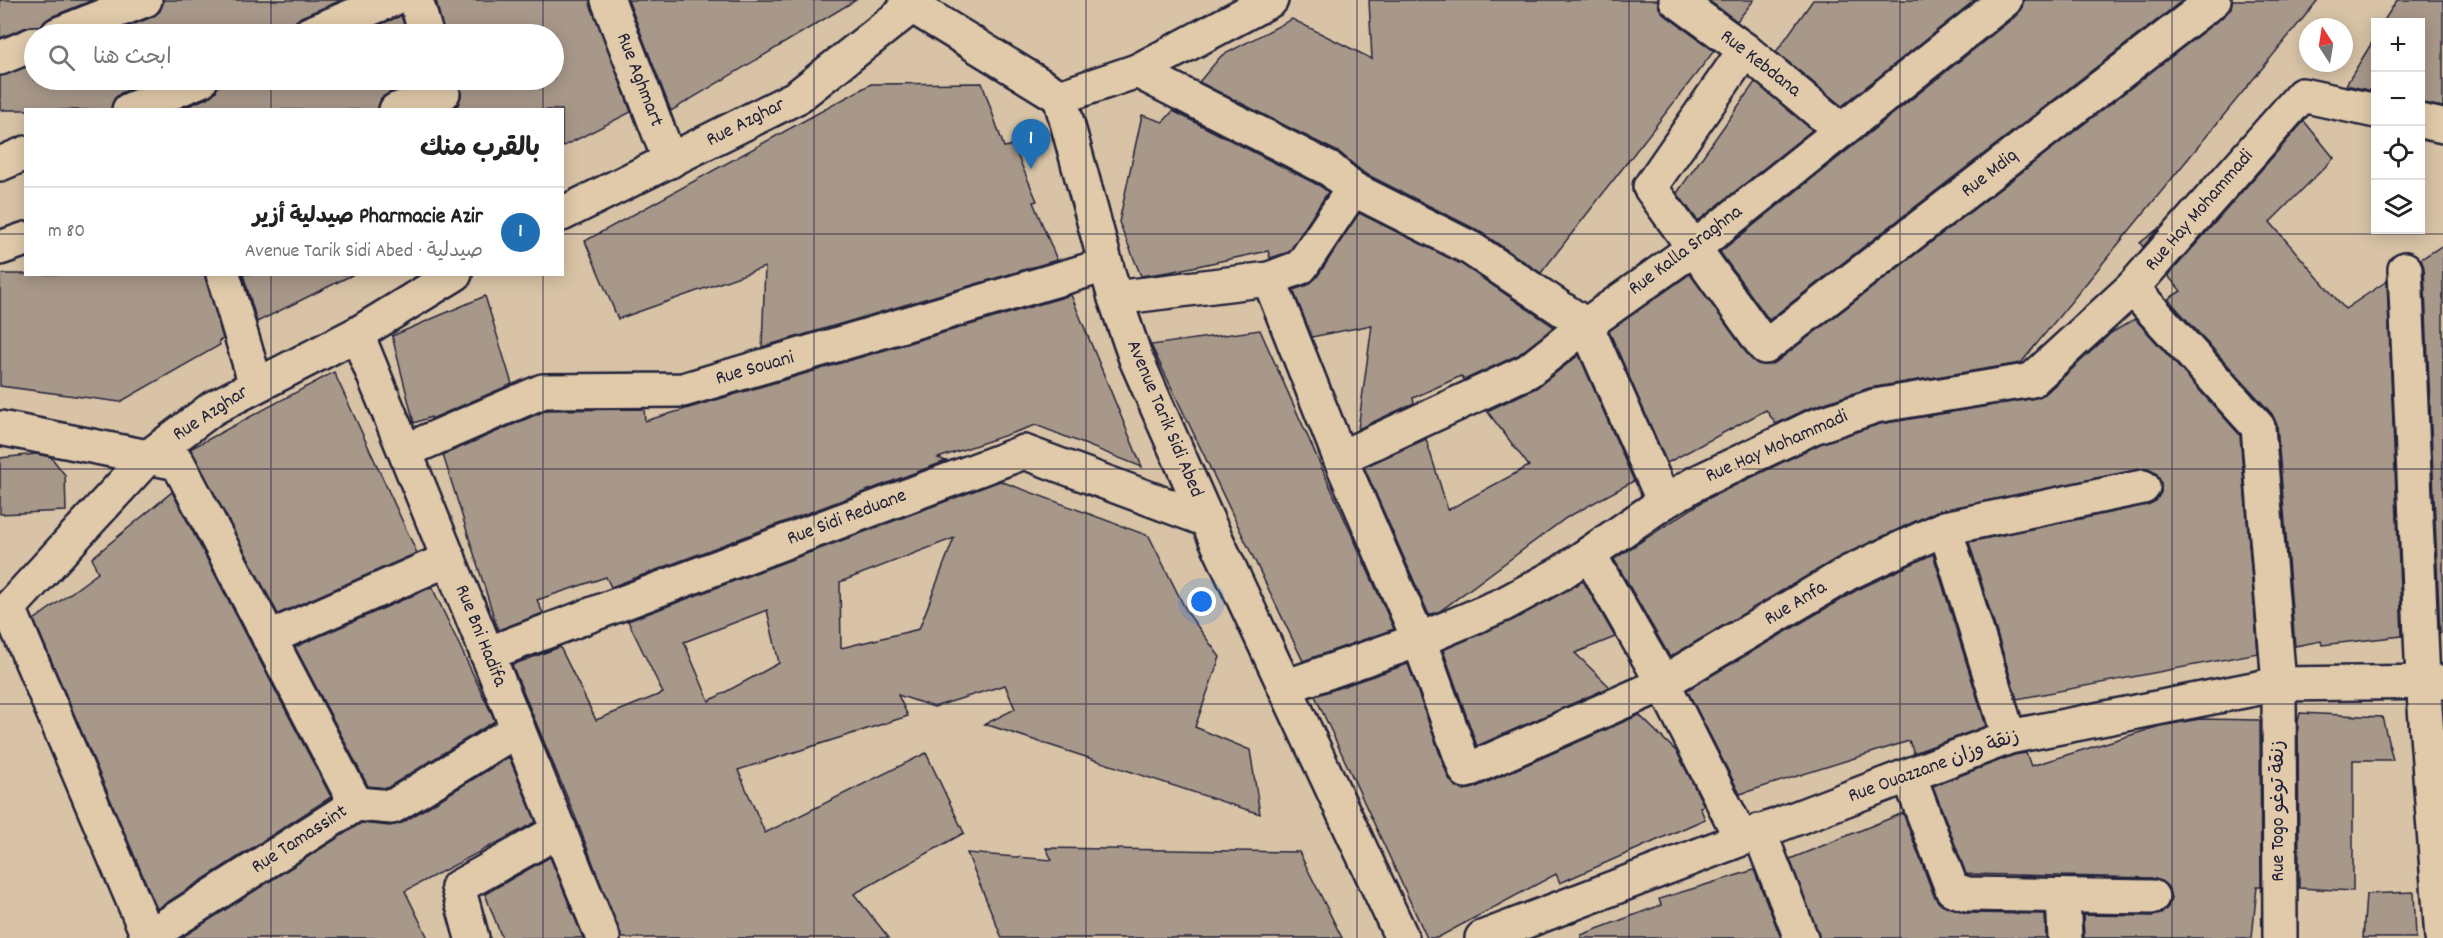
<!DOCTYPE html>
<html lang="ar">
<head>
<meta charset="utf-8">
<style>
  body { margin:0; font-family:Dekko,"Playpen Sans Arabic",sans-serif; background:#f6f6f6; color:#222; direction:rtl }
  .controls { position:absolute; right:18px; top:18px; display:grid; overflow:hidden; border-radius:0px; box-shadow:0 3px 15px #0003 }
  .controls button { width:54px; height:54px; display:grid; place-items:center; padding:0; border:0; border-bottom:2px solid #e0e0e0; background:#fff; color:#222; font:30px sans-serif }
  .compass { position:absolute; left:2299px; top:18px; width:54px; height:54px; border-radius:50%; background:#fff; box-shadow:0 3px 15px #0003; rotate:348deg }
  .you { position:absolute; left:1202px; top:602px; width:21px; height:21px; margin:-15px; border:4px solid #fff; border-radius:50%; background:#1a73e8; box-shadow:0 0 0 9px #1a73e833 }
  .badge { display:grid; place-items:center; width:39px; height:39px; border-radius:50%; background:#1f6fb2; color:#fff; font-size:20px; font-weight:700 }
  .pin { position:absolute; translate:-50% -50px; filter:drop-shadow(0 2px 3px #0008) }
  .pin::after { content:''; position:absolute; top:32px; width:21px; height:18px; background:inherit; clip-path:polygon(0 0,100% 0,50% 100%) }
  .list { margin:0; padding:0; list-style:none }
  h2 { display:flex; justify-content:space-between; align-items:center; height:78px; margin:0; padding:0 24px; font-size:26px }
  h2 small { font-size:20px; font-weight:400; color:#767676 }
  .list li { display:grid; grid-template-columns:39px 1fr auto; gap:18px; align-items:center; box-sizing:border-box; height:90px; padding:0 24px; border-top:2px solid #e0e0e0 }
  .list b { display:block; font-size:22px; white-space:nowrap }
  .list p { margin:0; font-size:20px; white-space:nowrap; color:#767676 }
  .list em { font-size:20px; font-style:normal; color:#767676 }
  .icon { flex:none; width:33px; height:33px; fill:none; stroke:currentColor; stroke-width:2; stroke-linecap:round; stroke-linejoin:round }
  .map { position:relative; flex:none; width:2443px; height:938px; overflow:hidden; direction:ltr }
  .search { position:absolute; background:#fff; box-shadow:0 3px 15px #0003; left:24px; top:24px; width:540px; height:66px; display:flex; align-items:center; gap:15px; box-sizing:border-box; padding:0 21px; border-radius:33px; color:#767676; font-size:22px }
  .panel { position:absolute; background:#fff; box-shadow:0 3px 15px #0003; left:24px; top:108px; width:540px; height:168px; border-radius:0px; direction:rtl }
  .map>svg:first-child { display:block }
  .building { fill:#a8988a; stroke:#22223b; stroke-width:1.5; fill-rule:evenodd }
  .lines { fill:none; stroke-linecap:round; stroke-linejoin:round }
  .minor-casing { stroke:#22223b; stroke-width:38 }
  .minor { stroke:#e0caaa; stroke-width:33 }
  .grid { fill:none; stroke:#22223b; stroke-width:1.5; stroke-opacity:0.55 }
  .labels { text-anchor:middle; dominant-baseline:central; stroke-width:5; stroke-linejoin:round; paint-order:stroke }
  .street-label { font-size:20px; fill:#22223b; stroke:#e0caaa }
</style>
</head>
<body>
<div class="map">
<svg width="2443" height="938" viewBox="0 0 2443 938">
  <rect width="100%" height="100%" fill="#d8c3a6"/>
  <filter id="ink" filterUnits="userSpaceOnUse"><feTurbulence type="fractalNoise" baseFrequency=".0167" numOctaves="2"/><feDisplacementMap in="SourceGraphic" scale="12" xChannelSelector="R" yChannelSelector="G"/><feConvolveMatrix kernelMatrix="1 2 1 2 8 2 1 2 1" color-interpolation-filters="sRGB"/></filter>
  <g filter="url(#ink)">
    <!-- building -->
    <g class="building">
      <path d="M0,0H93L51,17L44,22L41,27H27L0,38Z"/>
      <path d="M163,0H342L301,17L294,23L291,34H108L152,17L160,11Z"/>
      <path d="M436,0H590L631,112L562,147V110H451L458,105L461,96V87L456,80H554V34H444Z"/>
      <path d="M628,0H856L671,111Z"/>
      <path d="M1369,0H1658L1659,8L1665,15L1714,51L1541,273L1479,231L1364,173L1340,153L1199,82L1221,56L1292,19L1372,59Z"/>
      <path d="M1708,0H1754L1737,21Z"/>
      <path d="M1813,0H1975L1842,106L1776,52Z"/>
      <path d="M2023,0H2183L1769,320L1720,252L2017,15L2022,7Z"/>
      <path d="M2232,0H2318L2021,363L1869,388L1807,409L1776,424L1766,410L1667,463L1609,331L1690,274L1750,358L1758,364L1768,365L1776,362L2225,15L2231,8Z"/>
      <path d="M2397,0H2443V107L2421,103V22H2383Z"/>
      <path d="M401,15L407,34H357L398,17Z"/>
      <path d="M2376,36V92L2346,85Z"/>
      <path d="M34,64V80H153L121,93L114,99L111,110H0V76Z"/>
      <path d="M219,80H425L389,93L381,98L378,110H179L209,97L216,91Z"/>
      <path d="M1755,82L1812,130L1698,221L1677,193Z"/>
      <path d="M982,83L1004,147L1013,145L1037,201L1033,202L1057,260L762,347L765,267L618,319L585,241L871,84Z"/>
      <path d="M1173,111L1320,186L1328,192L1289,252L1270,258L1268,251L1169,272L1141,276L1119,222L1142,115L1163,122Z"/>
      <path d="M2304,121L2334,158L2270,222L2345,309L2387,281L2402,636L2322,645L2321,641L2295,646L2277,425L2272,414L2168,299L2181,291L2168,276Z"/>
      <path d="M1359,213L1461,264L1554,327L1518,355L1464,380L1461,376L1413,398L1414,403L1358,429L1372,325L1312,337L1293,290L1308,285L1317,277Z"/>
      <path d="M2160,227L2143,247L2140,243Z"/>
      <path d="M2443,245V632L2440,633L2424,268L2421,259Z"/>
      <path d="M0,274H205L223,339L219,341L220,345L120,402L0,386Z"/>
      <path d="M243,274H354L257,322Z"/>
      <path d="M1071,295L1142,467L1036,425L938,458L946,461L611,587L606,577L537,600L543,613L498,630L443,455L547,410L644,409L645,421Z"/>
      <path d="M485,296L512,384L431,419V417L414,423L392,336Z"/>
      <path d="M2135,319L2240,435L2258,653L2017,699L1969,542L2147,505L2156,501L2161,492V484L2157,474L2149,469H2140L1937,511L1839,557L1670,657L1614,559L1705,500L1820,444L1880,424L2036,398L2045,394L2111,333Z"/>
      <path d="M1260,330L1394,629L1303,661L1151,345Z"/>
      <path d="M1579,355L1634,481L1566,518L1440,611L1429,615L1364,467L1426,439L1448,510L1529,466L1487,411L1536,388Z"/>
      <path d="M334,372L417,553L278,614L190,449Z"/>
      <path d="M36,454L51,457L65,475L66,511L0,514V458Z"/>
      <path d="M1000,481L1149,536L1187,612L1220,657L1195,727L1250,750L1260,814L985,724L1015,709L1005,685L934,707L898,695L908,716L738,770L765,833L926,753L964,833L854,894L889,938H621L577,821L512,665L560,647L596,720L663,693L628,621ZM954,538L919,629L841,648L840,582ZM767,610L779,663L709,701L684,642Z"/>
      <path d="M172,492L331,797L157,909L34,620L98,573L92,558Z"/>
      <path d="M1933,554L1986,726L1914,753L1909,741L1740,794L1687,690L1857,590Z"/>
      <path d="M1583,581L1615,637L1575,653L1610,687L1477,746L1443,650L1513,620Z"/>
      <path d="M432,587L495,721L387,788L368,786L295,647Z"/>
      <path d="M1408,664L1448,777L1455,786L1464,790L1474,788L1639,715L1677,752L1704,806L1700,807L1705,819L1560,883L1556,874L1437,938H1427L1315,696Z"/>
      <path d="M2300,713L2382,717L2393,760H2353V891L2299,888L2298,721Z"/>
      <path d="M2200,719L2260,720L2261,886H2257L2252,938H2084L2083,915L2152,916L2161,914L2168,907L2171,898L2168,887L2161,881L2152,878L1966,874L1933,786L2014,755L2026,753L2031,766L2160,726Z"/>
      <path d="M509,757L536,822L405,891L428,938H181L361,823L390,826L402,823Z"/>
      <path d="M1903,813L1934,896L1939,903L1966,913L2045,914L2046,938H1819L1790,859Z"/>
      <path d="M1046,848L1299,852L1342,938H1002L967,853L1052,860Z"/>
      <path d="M550,857L583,938H502L485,894Z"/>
      <path d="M1754,870L1781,938H1581V935L1661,905L1659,899Z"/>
      <path d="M2414,892L2416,938H2363L2366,894Z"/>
    </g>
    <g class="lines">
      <defs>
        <g id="minor">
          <path d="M416,0L426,34"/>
          <path d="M608,0L670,161"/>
          <path d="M906,0L912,6L1060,97"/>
          <path d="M1271,0L1137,71L1060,97L1115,298L1136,359L1207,520L1402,938"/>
          <path d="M1676,0L1745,50L1841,130"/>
          <path d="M58,34L145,0"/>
          <path d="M309,34L391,0"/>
          <path d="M1745,50L1650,187L1765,347L2214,0"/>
          <path d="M0,58L34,44"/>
          <path d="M1137,71L1331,170L1353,189L1470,248L1586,325L1664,502"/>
          <path d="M129,110L201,80"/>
          <path d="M396,110L443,93"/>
          <path d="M2420,121L2443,126"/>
          <path d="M0,164L26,153"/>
          <path d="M562,214L797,97L912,6V0"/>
          <path d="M0,248L26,239"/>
          <path d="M2405,269L2423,680L2442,938"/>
          <path d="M223,274L256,385"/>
          <path d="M1269,279L1340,458L1419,640L1466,771L1654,688L1848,573L1945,528L2143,487"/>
          <path d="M2132,288L2258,427L2279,684L2280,938"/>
          <path d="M1115,298L1269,279L1301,267L1353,189"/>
          <path d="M357,334L603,938"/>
          <path d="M0,428L178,463L356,804"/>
          <path d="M405,451L543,391L683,390L1106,265"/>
          <path d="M1340,458L1528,371L1586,325L1694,248L2005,0"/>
          <path d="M1945,528L2009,737"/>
          <path d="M1589,554L1663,683L1741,838"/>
          <path d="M269,638L449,559"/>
          <path d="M487,654L1024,452L1207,520"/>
          <path d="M1285,687L1419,640L1504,604L1561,573L1664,502L1696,483L1813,427L1875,406L2032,380L2132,288L2302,95L2376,111"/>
          <path d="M1909,776L1952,889L1967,894L2152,897"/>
          <path d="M1759,831L1801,938"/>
          <path d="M2063,896L2065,938"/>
          <path d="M148,937L356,804L392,807L518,729"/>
          <path d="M149,938L9,608L147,458L213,408L357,334L455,274"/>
          <path d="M472,938L458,887L560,830"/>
          <path d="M1482,938L2009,737L2279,684L2443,682"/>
        </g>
      </defs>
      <!-- minor casing -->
      <use href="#minor" class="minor-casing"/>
      <!-- minor -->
      <use href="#minor" class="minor"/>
    </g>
  </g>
  <!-- grid -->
  <path class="grid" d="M271,0V34M543,0V34M814,0V938M1086,0V938M1357,0V938M1629,0V938M1900,0V938M2172,0V938M271,80V110M543,80V110M0,234H26M562,234H2443M271,274V938M543,274V938M0,469H2443M0,704H2443"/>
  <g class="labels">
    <!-- street labels -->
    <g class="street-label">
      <text transform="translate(1760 64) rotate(38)">Rue Kebdana</text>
      <text transform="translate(639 80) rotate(69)">Rue Aghmart</text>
      <text transform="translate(746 123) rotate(-27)">Rue Azghar</text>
      <text transform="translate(1990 174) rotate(-38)">Rue Mdiq</text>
      <text transform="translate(2200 211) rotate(-49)">Rue Hay Mohammadi</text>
      <text transform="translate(1686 251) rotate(-37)">Rue Kalla Sraghna</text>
      <text transform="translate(755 369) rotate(-16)">Rue Souani</text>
      <text transform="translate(211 414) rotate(-33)">Rue Azghar</text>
      <text transform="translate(1164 419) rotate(67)">Avenue Tarik Sidi Abed</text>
      <text transform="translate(1777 447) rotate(-24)">Rue Hay Mohammadi</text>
      <text transform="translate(847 518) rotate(-21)">Rue Sidi Reduane</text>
      <text transform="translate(1796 604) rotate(-31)">Rue Anfa</text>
      <text transform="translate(480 636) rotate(68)">Rue Bni Hadifa</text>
      <text transform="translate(1934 767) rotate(-20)">Rue Ouazzane زنقة وزان</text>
      <text transform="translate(2279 811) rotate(-90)">Rue Togo زنقة توغو</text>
      <text transform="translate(300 840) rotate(-33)">Rue Tamassint</text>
    </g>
  </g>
</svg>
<div class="controls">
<button>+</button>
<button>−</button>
<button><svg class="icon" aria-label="locate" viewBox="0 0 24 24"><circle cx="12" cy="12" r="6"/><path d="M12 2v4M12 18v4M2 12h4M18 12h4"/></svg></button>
<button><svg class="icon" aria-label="layers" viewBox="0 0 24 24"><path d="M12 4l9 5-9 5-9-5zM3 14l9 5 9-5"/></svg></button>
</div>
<svg class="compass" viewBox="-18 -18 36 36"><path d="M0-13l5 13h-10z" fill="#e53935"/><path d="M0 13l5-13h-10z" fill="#767676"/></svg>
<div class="you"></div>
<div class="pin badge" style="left:1031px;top:169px">1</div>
<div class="search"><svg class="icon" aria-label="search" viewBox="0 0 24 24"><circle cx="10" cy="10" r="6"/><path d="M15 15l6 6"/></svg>ابحث هنا</div>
<section class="panel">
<h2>بالقرب منك<small></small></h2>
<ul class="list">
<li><span class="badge">1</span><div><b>Pharmacie Azir صيدلية أزير</b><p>صيدلية · Avenue Tarik Sidi Abed</p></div><em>80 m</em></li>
</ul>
</section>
</div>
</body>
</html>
